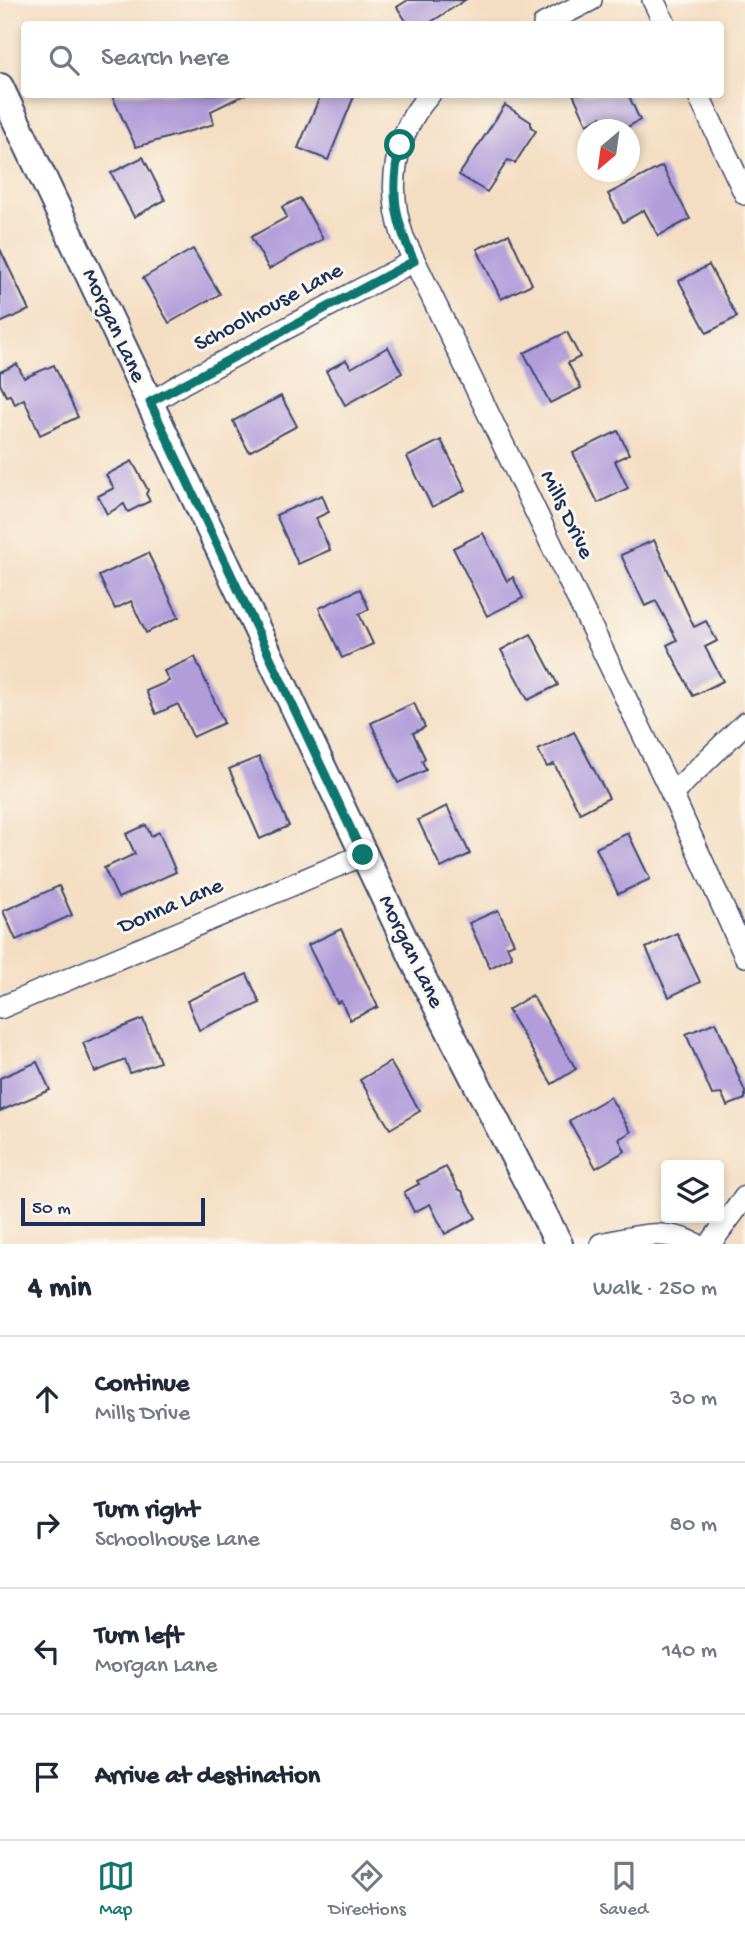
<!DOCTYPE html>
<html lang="en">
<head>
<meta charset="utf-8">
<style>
  body { margin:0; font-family:"Gochi Hand",sans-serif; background:#f2f2f3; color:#1f2937 }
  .controls { position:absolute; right:21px; bottom:21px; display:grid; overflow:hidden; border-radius:7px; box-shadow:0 4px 10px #0003 }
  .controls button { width:63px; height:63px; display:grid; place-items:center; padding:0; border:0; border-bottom:2px solid #e0e1e3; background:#fff; color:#1f2937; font:35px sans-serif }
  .compass { position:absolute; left:577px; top:119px; width:63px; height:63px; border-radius:50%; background:#fff; box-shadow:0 4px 10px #0003; rotate:209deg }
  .scale { position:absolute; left:21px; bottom:18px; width:184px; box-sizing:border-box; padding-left:7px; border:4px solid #1b2f5e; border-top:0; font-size:19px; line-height:24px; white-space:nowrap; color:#1b2f5e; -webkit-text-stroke:5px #fbf7ec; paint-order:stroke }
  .stop { position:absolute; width:21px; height:21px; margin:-16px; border:5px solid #0f766e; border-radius:50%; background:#fff }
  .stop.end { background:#0f766e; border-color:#fff; box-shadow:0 2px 7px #0008 }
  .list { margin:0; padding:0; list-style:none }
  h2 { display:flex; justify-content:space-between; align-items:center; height:91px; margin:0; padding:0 28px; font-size:30px }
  h2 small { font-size:23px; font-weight:400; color:#747a83 }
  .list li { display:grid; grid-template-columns:46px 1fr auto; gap:21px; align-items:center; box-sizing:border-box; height:126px; padding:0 28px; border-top:2px solid #e0e1e3 }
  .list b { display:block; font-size:26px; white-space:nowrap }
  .list p { margin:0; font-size:23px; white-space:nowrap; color:#747a83 }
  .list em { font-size:23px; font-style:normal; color:#747a83 }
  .icon { flex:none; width:38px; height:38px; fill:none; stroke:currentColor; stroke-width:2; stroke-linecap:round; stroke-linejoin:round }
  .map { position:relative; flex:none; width:745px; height:1244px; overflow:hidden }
  .search { position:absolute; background:#fff; box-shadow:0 4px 10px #0003; left:21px; right:21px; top:21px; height:77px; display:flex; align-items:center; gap:18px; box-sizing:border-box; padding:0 24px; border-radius:7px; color:#747a83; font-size:26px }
  .sheet { height:595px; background:#fff }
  nav { display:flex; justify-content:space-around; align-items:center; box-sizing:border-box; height:98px; border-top:2px solid #e0e1e3; background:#fff; font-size:19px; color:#747a83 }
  nav a { display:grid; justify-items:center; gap:4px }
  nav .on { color:#0f766e }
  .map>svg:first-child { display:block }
  .building { fill:#b29dda }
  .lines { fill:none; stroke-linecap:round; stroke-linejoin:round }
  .minor-casing { stroke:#3c496d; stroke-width:24 }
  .tertiary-casing { stroke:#3c496d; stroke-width:30 }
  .minor { stroke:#fff; stroke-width:21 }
  .tertiary { stroke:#fff; stroke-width:26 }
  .route { stroke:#0f766e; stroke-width:9 }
  .labels { text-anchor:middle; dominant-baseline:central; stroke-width:6; stroke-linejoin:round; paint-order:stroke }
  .street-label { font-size:23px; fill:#1b2f5e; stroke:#fbf7ec }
</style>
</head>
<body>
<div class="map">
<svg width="745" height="1244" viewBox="0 0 745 1244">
  <rect width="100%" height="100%" fill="#fbf7ec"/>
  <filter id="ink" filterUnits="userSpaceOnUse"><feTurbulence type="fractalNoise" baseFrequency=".0143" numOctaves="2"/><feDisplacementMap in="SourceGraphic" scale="14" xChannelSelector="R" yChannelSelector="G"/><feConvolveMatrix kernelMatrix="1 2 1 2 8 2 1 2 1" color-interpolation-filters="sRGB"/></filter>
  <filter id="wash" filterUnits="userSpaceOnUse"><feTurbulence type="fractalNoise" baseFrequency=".00686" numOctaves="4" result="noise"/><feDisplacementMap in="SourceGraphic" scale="28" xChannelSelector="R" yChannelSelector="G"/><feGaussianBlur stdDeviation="1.57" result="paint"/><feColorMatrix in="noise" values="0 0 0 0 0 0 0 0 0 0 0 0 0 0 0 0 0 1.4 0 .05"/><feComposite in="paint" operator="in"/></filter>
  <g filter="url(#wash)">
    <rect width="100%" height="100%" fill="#f4dec3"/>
    <g id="blocks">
      <!-- building -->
      <g class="building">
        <path d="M408,0H465L428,24H408L397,7Z"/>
        <path d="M111,94H246L211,111L214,124L136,147Z"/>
        <path d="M321,94H355L328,160L298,148Z"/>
        <path d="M573,94H628L640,120L622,130H608L601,117L587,124Z"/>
        <path d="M505,105L531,122V127L536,131L515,163L508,160L487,192L459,175Z"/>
        <path d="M143,157L165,200L134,217L111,173Z"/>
        <path d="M662,166L690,219L658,236L644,210L623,222L608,194Z"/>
        <path d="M300,198L323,239L269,269L251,237L287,217L282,207Z"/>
        <path d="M509,234L532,284L501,299L477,249Z"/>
        <path d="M0,249L29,310L0,323Z"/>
        <path d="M193,249L220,294L169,323L143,278Z"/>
        <path d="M709,265L737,317L707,333L679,281Z"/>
        <path d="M567,332L580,357L568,363L581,388L550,403L524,353Z"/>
        <path d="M388,347L402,373L345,405L326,371L346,360L351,368Z"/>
        <path d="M17,364L24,378L54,365L78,417L40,435L24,399L15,404L10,395L6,396L0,384V372Z"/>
        <path d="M281,396L297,426L249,452L233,421Z"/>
        <path d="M618,431L629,454L615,461L628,488L598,503L573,453Z"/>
        <path d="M441,440L466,490L432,507L407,457Z"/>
        <path d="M132,461L148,490L146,494L150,501L128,512L124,504L107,514L98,496L114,488L106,475Z"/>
        <path d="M322,495L329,512L316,518L330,550L298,564L276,515Z"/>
        <path d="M483,533L507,581L513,577L523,598L487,616L453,548Z"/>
        <path d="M654,540L694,627L706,621L717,641L705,647L723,681L693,696L667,645L677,640L656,601L645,606L621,555Z"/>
        <path d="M148,553L179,617L146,633L131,601L115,609L99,576Z"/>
        <path d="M360,589L369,609L359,614L373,644L342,658L319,608Z"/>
        <path d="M531,634L558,685L528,700L501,650Z"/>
        <path d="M195,657L224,723L193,737L178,704L156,714L146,691L169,681L164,671Z"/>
        <path d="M414,703L425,727L413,733L425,758L422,761L426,770L398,783L371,723Z"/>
        <path d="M574,732L609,798L580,813L554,764L547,767L538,750Z"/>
        <path d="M259,757L289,826L260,839L229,769Z"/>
        <path d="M447,806L470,854L441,868L418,820Z"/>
        <path d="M146,825L151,836L159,832L176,872L118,898L104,868L135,854L126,834Z"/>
        <path d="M628,833L650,879L618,894L596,848Z"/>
        <path d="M59,886L72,915L16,940L3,911Z"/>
        <path d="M498,910L514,943L507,946L512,957L490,968L469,923Z"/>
        <path d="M341,929L378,1007L350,1020L341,1001L337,1003L308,945Z"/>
        <path d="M677,933L700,982L669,997L646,948Z"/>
        <path d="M247,974L260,1003L199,1030L187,1001Z"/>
        <path d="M532,995L576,1069L552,1084L508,1010Z"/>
        <path d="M143,1019L160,1062L130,1073L125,1060L95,1072L83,1043Z"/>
        <path d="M716,1022L745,1092V1099L727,1106L722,1094L712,1095L686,1034Z"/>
        <path d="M37,1062L50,1090L0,1111V1078Z"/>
        <path d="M390,1062L420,1111L390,1129L360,1080Z"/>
        <path d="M610,1097L631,1132L619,1139L625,1151L596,1168L569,1121Z"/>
        <path d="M446,1167L458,1189L462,1191L476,1218L445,1234L430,1204L414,1212L404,1192L419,1184L417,1181Z"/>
      </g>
    </g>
  </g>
  <g filter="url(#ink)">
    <use href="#blocks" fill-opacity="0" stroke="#3c496d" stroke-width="2"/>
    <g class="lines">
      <defs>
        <g id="minor">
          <path d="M653,0L665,24"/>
          <path d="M544,24L591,0"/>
          <path d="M430,94C394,134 386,187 403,237L672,794L745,956"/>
          <path d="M698,94L745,194"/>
          <path d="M150,403L183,383L414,261"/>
          <path d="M672,794L745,723"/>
          <path d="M0,1008L363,855"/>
          <path d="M601,1244C634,1237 664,1227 696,1244"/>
          <path d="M710,1244L745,1197"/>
        </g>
        <path id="tertiary" d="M0,87L422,977L559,1244"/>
      </defs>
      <!-- minor casing -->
      <use href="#minor" class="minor-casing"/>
      <!-- tertiary casing -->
      <use href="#tertiary" class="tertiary-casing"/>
      <!-- minor -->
      <use href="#minor" class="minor"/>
      <!-- tertiary -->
      <use href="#tertiary" class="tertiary"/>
    </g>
  </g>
  <g class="lines" filter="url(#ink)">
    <!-- route -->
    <path class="route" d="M363,855L150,402L414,261C394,219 390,191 400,145"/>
  </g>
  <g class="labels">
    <!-- street labels -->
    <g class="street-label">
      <text transform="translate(269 308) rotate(-28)">Schoolhouse Lane</text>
      <text transform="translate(113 326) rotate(65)">Morgan Lane</text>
      <text transform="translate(566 515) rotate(64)">Mills Drive</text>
      <text transform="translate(171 907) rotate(-23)">Donna Lane</text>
      <text transform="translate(410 952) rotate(64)">Morgan Lane</text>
    </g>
  </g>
</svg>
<div class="controls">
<button><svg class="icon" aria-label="layers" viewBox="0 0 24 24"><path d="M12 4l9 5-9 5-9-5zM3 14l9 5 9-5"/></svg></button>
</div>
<svg class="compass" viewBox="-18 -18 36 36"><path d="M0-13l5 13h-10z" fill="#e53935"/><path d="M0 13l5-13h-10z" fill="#747a83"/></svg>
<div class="scale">50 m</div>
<div class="stop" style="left:400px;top:145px"></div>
<div class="stop end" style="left:363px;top:855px"></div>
<div class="search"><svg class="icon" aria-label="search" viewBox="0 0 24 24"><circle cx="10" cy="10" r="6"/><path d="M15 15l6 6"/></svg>Search here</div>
</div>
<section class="sheet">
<h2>4 min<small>Walk · 250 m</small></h2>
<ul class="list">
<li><svg class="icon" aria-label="ahead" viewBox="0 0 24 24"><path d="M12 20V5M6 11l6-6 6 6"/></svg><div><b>Continue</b><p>Mills Drive</p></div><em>30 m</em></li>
<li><svg class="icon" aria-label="right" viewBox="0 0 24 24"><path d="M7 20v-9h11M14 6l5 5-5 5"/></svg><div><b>Turn right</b><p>Schoolhouse Lane</p></div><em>80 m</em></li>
<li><svg class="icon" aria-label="left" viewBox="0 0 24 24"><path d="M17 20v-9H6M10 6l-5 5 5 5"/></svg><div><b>Turn left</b><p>Morgan Lane</p></div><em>140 m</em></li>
<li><svg class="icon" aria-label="arrive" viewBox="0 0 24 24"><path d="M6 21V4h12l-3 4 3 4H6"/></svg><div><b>Arrive at destination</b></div></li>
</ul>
</section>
<nav>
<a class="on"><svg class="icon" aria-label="map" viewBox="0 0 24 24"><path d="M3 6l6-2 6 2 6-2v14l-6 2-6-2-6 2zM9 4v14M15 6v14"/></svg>Map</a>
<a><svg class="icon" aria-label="directions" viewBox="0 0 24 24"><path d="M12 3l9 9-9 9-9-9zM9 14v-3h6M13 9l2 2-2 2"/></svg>Directions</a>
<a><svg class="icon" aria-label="saved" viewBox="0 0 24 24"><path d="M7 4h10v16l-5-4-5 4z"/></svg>Saved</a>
</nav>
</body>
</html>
